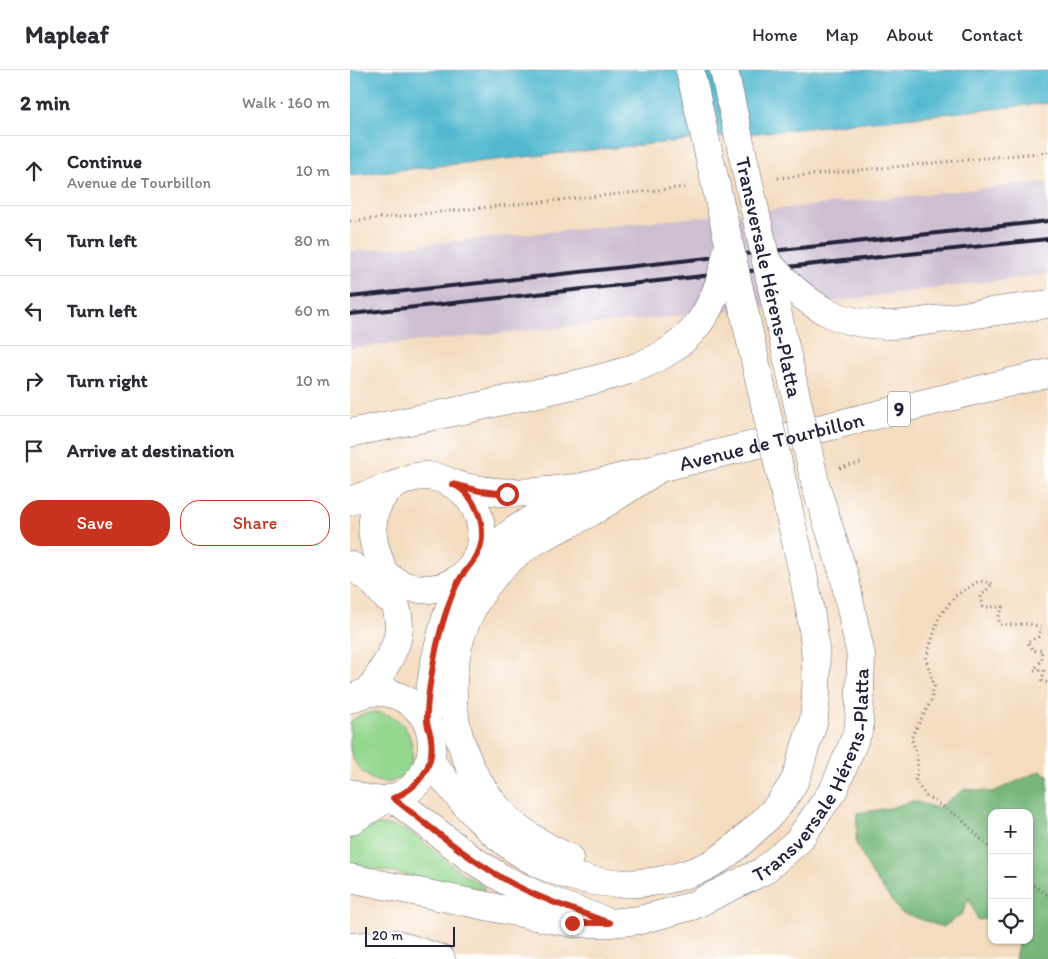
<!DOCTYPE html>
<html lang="en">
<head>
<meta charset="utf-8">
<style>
  body { margin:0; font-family:Itim,sans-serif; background:#f7f7f7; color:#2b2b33 }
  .controls { position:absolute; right:15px; bottom:15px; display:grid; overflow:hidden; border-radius:10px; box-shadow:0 1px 4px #0004 }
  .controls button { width:45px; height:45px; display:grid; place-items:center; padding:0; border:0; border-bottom:1px solid #e1e1e2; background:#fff; color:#2b2b33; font:25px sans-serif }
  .scale { position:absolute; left:15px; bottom:12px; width:90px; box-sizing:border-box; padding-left:5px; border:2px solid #22223b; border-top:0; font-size:14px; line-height:18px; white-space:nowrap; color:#22223b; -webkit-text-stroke:4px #fff; paint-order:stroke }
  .stop { position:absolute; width:15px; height:15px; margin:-11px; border:4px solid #c8321e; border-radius:50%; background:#fff }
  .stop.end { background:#c8321e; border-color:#fff; box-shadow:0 1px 5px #0008 }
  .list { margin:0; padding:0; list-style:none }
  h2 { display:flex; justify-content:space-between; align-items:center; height:65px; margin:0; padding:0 20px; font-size:21px }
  h2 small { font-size:16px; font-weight:400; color:#7c7c81 }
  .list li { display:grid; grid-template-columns:32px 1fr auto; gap:15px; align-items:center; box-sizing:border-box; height:70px; padding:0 20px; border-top:1px solid #e1e1e2 }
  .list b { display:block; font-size:19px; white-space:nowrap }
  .list p { margin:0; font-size:16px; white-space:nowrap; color:#7c7c81 }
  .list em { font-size:16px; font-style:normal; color:#7c7c81 }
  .actions { display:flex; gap:10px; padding:15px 20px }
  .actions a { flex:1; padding:11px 0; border:1px solid #c8321e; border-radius:20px; text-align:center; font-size:18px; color:#c8321e }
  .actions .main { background:#c8321e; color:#fff }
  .icon { flex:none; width:28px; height:28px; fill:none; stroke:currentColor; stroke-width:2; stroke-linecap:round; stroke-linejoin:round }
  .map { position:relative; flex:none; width:698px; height:889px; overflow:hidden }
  header { display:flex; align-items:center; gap:30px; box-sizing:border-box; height:70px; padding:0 25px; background:#fff; border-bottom:1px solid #e1e1e2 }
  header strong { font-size:24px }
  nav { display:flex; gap:28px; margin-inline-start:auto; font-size:18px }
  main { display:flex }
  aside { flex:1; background:#fff }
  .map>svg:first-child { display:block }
  .industrial { fill:#cebed1 }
  .green { fill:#94d78f; stroke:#5b7c65 }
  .forest { fill:#77b87a; stroke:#4c6d5a }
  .water { fill:#52b9d0; stroke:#3a6e86 }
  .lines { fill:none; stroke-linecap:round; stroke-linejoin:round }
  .minor-casing { stroke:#6c6369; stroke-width:29 }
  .major-casing { stroke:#6c6369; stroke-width:29 }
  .path { stroke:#6c6369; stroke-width:3; stroke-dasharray:1 4; stroke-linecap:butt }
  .minor { stroke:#fff; stroke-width:28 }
  .major { stroke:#fff; stroke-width:28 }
  .rail { stroke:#22223b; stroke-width:4 }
  .major-bridge-casing { stroke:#6c6369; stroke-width:29; stroke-linecap:butt }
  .major-bridge { stroke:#fff; stroke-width:28 }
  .route { stroke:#c8321e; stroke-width:6 }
  .labels { text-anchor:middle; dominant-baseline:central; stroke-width:4; stroke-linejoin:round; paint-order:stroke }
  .shield { fill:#fff; stroke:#646476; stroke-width:1 }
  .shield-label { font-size:20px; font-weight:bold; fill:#22223b }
  .street-label { font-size:21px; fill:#22223b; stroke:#fff }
</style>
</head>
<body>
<header>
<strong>Mapleaf</strong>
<nav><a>Home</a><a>Map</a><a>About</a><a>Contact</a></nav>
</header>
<main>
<aside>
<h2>2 min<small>Walk · 160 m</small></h2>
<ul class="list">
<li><svg class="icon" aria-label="ahead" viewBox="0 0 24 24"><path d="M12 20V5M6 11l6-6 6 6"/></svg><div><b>Continue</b><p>Avenue de Tourbillon</p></div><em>10 m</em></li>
<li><svg class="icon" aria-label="left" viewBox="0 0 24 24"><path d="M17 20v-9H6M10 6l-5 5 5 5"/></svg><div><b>Turn left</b></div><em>80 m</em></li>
<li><svg class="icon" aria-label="left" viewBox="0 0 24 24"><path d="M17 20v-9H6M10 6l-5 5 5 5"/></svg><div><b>Turn left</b></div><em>60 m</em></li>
<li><svg class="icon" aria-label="right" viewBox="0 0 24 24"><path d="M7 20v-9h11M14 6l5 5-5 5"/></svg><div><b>Turn right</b></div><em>10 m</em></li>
<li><svg class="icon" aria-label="arrive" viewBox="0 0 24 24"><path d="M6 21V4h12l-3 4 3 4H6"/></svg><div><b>Arrive at destination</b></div></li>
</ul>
<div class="actions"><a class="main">Save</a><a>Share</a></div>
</aside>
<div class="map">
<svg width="698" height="889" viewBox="0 0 698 889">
  <rect width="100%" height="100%" fill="#fff"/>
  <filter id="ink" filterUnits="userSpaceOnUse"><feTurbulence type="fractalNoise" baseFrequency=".02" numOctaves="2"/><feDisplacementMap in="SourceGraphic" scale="10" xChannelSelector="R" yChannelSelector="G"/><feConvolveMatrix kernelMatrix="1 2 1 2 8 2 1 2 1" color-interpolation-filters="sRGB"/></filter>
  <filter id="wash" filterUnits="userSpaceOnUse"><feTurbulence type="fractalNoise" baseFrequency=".0096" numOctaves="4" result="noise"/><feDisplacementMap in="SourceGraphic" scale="20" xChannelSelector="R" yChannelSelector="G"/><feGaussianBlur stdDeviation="1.12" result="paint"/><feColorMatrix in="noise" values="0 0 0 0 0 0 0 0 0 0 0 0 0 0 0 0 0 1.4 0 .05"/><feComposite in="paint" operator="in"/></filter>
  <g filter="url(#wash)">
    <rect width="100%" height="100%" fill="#f4dcbf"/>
    <!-- industrial -->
    <path class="industrial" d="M698,112V204L486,231L0,278V182Z"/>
    <!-- green -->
    <g class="green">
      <path d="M24,642C47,644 61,657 62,681C63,688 61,696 56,702C35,726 5,704 0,679C0,670 0,660 0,652L10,645Z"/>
      <path d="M28,755C60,756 69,769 92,788C105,799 120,808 134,817V820L0,794V765Z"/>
    </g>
    <!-- forest -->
    <path class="forest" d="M690,701L698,705V889H665L669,870H679V743H642V848L628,850L619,828L612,844L593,857L550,842L522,804L506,774L507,743L540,738L563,731L588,738L615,719L643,722Z"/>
    <!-- water -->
    <path class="water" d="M0,0H698V33L0,105Z"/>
  </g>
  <g filter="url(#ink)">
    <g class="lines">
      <defs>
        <g id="minor">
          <path d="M0,751L34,730"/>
          <path d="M0,808L185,846L222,853H256"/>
          <path d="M0,877L46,874L91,889"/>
        </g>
        <g id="major">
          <path d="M0,363L113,340"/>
          <path id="s1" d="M102,414C151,427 183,423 232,417L698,303"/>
          <path d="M0,431L41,416"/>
          <path d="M123,494L165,460L224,422"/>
          <path d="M0,495L21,510L36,527"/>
          <path d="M19,622C29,604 49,579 49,557C49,512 0,467 35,423C46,412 63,405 79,406C94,408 109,415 118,427C130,442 135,462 129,480C116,524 55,533 29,496"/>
          <path d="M0,629C15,621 32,619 48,626C117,656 70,758 0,723"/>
          <path d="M77,652C80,601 92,554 111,507"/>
          <path d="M80,690C111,732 144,772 192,795C244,819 305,820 357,796C374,788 388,775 402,762C418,748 435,729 445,710C449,701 451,690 454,681C457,670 462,659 464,648C474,573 451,497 435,424"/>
          <path id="s2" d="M43,728L123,790L155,810L195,829L260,853L290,850L342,836L413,801L448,771L484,719L509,659L511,586L494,505L466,417"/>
          <path d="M219,788C195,777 171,763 153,744C83,671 86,553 163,487C186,467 213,458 239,443C264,429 288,412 313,396"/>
        </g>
      </defs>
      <!-- minor casing -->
      <use href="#minor" class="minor-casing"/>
      <!-- major casing -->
      <use href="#major" class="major-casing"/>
      <!-- path -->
      <g class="path">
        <path d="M428,108L698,82"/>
        <path d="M0,151L338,117"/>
        <path d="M490,398L514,392"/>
        <path d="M642,780L609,747L576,726L565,711C570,694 567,683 561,668L581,631L584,616L576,588L589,547L605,526L629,511L643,513L631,526L633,537H653L649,546V554C665,557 677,550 691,558L688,567L677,572L684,581L692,580L691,591L684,600H694L692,611L698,613"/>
        <path d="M679,813L698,825"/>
      </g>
      <!-- minor -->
      <use href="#minor" class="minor"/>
      <!-- major -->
      <use href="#major" class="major"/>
      <!-- rail -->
      <g class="rail">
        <path d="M0,227L698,151"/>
        <path d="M0,244L698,169"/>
      </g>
      <defs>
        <g id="major-bridge">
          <path d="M340,0L435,424"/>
          <path id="s3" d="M374,0L466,417"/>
          <path d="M416,190C456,237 492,260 555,254L698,234"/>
          <path d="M113,340C148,332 183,324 218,316C304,297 359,279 377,182"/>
        </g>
      </defs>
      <!-- major-bridge casing -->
      <use href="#major-bridge" class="major-bridge-casing"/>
      <!-- major-bridge -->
      <use href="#major-bridge" class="major-bridge"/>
    </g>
  </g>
  <g class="lines" filter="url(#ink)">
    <!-- route -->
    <path class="route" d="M157,424L130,421L102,414C122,422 133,446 132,467C131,485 121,493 111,507C99,526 88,567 84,590C81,609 76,631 77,651C77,657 81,663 81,669C85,696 68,719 43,728C79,756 114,786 154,809C187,828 224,840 260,853H222"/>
  </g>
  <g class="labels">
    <!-- shield labels -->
    <rect class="shield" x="538" y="321.5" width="22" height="35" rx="4"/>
    <g class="shield-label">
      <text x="549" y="339">9</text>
    </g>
    <!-- street labels -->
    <g class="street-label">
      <text stroke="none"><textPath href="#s3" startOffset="212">Transversale Hérens-Platta</textPath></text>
      <text stroke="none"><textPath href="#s1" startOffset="326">Avenue de Tourbillon</textPath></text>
      <text stroke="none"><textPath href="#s2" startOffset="528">Transversale Hérens-Platta</textPath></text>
    </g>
  </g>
</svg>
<div class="controls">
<button>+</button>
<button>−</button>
<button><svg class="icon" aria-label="locate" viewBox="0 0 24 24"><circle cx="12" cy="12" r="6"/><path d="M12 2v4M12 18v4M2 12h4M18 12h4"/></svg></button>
</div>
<div class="scale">20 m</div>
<div class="stop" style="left:157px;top:424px"></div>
<div class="stop end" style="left:222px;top:853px"></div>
</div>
</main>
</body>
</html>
